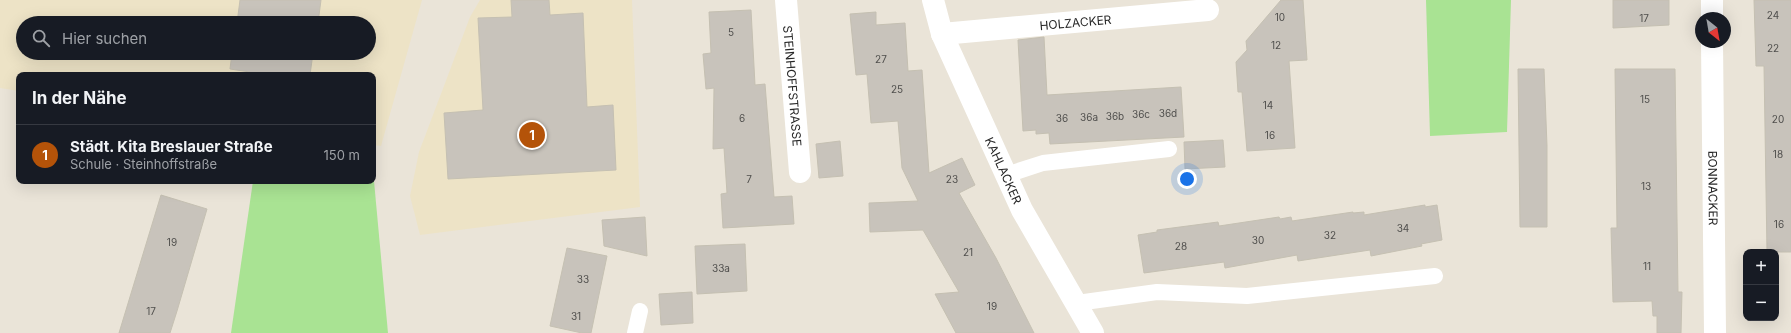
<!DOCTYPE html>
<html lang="de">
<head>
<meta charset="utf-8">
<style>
  body { margin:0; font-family:Inter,sans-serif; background:#242831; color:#f1f3f6 }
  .controls { position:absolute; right:12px; bottom:12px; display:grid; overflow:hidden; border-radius:8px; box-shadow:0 4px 16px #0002 }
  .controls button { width:36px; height:36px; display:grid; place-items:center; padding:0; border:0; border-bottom:1px solid #363941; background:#171b24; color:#f1f3f6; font:20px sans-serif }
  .compass { position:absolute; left:1695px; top:12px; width:36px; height:36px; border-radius:50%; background:#171b24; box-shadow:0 4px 16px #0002; rotate:149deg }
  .you { position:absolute; left:1187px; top:179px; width:14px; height:14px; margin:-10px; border:3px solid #fff; border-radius:50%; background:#1a73e8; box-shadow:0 0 0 6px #1a73e833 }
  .badge { display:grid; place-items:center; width:26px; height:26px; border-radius:50%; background:#b45309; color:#fff; font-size:13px; font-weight:700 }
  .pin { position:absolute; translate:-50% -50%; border:2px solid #fff; box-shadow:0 1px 4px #0006 }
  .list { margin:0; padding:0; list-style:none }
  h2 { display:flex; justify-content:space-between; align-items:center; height:52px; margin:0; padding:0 16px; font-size:17px }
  h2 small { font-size:13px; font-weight:400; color:#9ea1a6 }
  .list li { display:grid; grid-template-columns:26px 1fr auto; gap:12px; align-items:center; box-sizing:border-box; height:60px; padding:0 16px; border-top:1px solid #363941 }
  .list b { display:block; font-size:15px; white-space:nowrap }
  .list p { margin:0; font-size:13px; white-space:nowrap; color:#9ea1a6 }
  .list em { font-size:13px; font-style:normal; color:#9ea1a6 }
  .icon { flex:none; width:22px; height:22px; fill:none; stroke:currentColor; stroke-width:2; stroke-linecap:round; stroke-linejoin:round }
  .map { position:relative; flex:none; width:1791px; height:333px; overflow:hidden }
  .search { position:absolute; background:#171b24; box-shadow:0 4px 16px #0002; left:16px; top:16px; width:360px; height:44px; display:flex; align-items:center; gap:10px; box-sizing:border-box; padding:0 14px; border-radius:22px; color:#9ea1a6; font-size:15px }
  .panel { position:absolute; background:#171b24; box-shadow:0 4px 16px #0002; left:16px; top:72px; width:360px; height:112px; border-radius:8px }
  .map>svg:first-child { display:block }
  .education { fill:#ede3c6; fill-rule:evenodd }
  .green { fill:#a9e393 }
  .building { fill:#c8c3bb; stroke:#c5c0b2 }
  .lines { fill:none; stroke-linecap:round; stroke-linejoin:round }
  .lane { stroke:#fff; stroke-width:16 }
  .street { stroke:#fff; stroke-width:22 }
  .labels { text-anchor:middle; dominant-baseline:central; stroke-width:4; stroke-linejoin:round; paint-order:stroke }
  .number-label { font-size:10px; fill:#4f4e4c }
  .street-label { font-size:12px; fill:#272727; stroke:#fff }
</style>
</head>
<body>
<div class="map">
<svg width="1791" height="333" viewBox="0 0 1791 333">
  <rect width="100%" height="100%" fill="#eae4d8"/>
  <!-- education -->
  <g class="education">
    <path d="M0,0H422L381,146L373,145V75H19V91L0,88ZM23,23H369V53H23Z"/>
    <path d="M480,0H632L640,207L420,235L410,196L419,152L470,17Z"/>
  </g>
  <!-- green -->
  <g class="green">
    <path d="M1426,0H1511L1507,132L1430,136Z"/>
    <path d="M253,181H374L388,333H231Z"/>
  </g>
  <!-- building -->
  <g class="building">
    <path d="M240,0H321L318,23H237Z"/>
    <path d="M511,0H549L550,15L583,13L587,107L613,105L616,170L448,179L444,113L483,110L478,18L512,17Z"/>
    <path d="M1281,0H1303L1307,60L1289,61L1295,148L1247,151L1242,92H1238L1236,62L1247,50L1246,41Z"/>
    <path d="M1613,0H1669V25L1613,28Z"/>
    <path d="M1754,0H1791V252H1767L1764,66H1756Z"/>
    <path d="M751,10L755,85L765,84L774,197L792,196L794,224L723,228L721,194L727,193L724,148L713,149L714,88L706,89L703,54L711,53L709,12Z"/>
    <path d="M876,12V25L905,23L908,71L922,70L929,173L962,158L975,185L959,193L996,258L1034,333H956L935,294L959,292L923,230L870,232L869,203L918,201L902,168L898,121L871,123L867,74L856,75L850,14Z"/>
    <path d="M1044,37L1047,95L1181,87L1184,137L1050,144L1049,133L1036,134V130L1023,131L1018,40Z"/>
    <path d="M232,53H313L310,75H249L250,72L230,69Z"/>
    <path d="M1518,69H1544L1547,146V227H1520Z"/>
    <path d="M1615,69H1675L1678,292H1682L1681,333H1657V316H1653L1652,301L1613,302L1611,228H1617Z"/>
    <path d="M1223,140L1225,167L1185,169L1184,142Z"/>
    <path d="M840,141L843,176L819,178L816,144Z"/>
    <path d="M161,195L207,209L177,311L170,333H119Z"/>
    <path d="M1425,205V207L1437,205L1442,240L1421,244L1422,246L1371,256L1370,250L1298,261L1297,255L1225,268L1224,262L1144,273L1138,235L1157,232V230L1218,222L1219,226L1279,217L1280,219L1291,217L1292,221L1353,212V213L1364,212V215Z"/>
    <path d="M645,217L647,256L604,246L602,220Z"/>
    <path d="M745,244L747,291L697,294L695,246Z"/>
    <path d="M567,248L607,256L591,333H582L550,326Z"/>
    <path d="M692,292L693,323L661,325L659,294Z"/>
  </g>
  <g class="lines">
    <!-- lane -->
    <g class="lane">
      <path d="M1006,175L1043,163L1169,149"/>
      <path d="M1077,303L1157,292L1247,296L1435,276"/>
      <path d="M635,333L640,311"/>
    </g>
    <!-- street -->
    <g class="street">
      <path id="s1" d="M786,0L800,172"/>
      <path id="s2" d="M933,0L942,34L1022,210L1093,333"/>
      <path d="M1712,0V18"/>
      <path id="s3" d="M942,34L1208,10"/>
      <path id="s4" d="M1712,42L1715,333"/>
    </g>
  </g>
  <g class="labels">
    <!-- number labels -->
    <g class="number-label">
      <text x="1773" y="15">24</text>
      <text x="1280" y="17">10</text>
      <text x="1644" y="18">17</text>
      <text x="731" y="32">5</text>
      <text x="1276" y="45">12</text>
      <text x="1773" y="48">22</text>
      <text x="881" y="59">27</text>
      <text x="897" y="89">25</text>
      <text x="1645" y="99">15</text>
      <text x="1268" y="105">14</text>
      <text x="1168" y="113">36d</text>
      <text x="1141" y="114">36c</text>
      <text x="1115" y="116">36b</text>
      <text x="1089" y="117">36a</text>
      <text x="742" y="118">6</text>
      <text x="1062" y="118">36</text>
      <text x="1778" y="119">20</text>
      <text x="1270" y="135">16</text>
      <text x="1778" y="154">18</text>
      <text x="749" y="179">7</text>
      <text x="952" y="179">23</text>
      <text x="1646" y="186">13</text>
      <text x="1779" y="224">16</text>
      <text x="1403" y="228">34</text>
      <text x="1330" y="235">32</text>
      <text x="1258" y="240">30</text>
      <text x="172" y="242">19</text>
      <text x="1181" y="246">28</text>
      <text x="968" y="252">21</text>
      <text x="1647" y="266">11</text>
      <text x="721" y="268">33a</text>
      <text x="583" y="279">33</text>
      <text x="992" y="306">19</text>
      <text x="151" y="311">17</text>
      <text x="576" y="316">31</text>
    </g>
    <!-- street labels -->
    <g class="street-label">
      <text stroke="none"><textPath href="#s3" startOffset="134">HOLZACKER</textPath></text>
      <text stroke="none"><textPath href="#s1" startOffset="86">STEINHOFFSTRASSE</textPath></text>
      <text stroke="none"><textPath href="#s2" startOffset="185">KAHLACKER</textPath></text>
      <text stroke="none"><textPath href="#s4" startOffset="146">BONNACKER</textPath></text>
    </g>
  </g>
</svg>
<div class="controls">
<button>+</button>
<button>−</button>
</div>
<svg class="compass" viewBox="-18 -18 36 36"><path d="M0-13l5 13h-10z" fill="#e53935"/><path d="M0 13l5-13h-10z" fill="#9ea1a6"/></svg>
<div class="you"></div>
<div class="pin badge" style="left:532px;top:135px">1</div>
<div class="search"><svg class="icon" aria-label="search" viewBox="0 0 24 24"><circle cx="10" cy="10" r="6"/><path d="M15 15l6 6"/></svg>Hier suchen</div>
<section class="panel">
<h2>In der Nähe<small></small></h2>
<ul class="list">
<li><span class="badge">1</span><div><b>Städt. Kita Breslauer Straße</b><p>Schule · Steinhoffstraße</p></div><em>150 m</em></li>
</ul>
</section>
</div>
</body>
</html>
